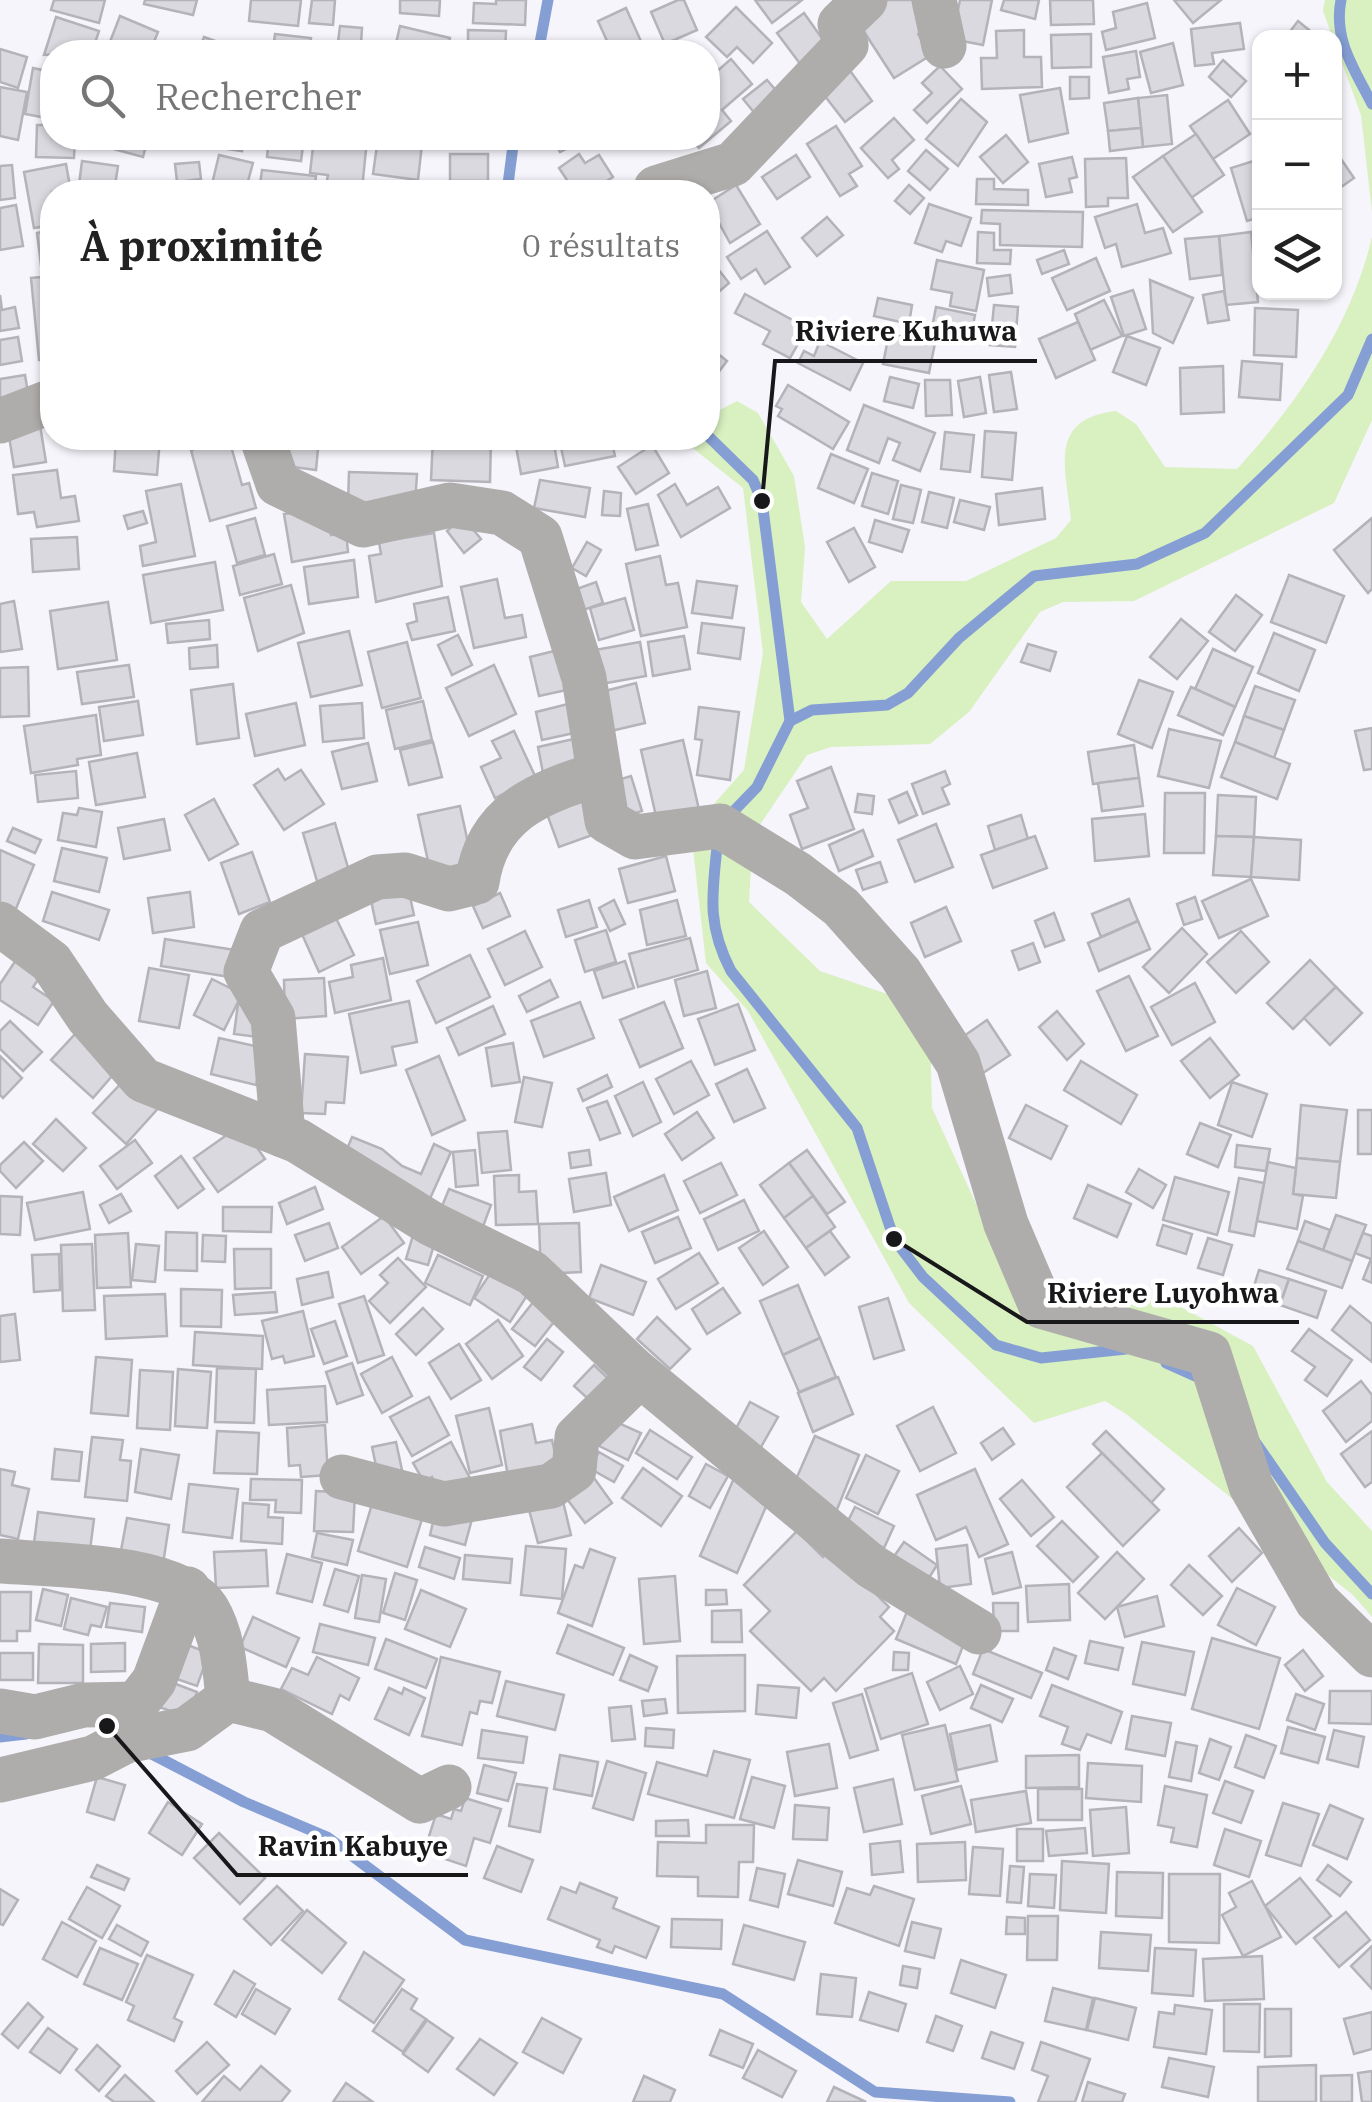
<!DOCTYPE html>
<html lang="fr">
<head>
<meta charset="utf-8">
<style>
  body { margin:0; font-family:"IBM Plex Serif",serif; background:#f6f6f6; color:#222 }
  .controls { position:absolute; right:30px; top:30px; display:grid; overflow:hidden; border-radius:20px; box-shadow:0 2px 8px #0004 }
  .controls button { width:90px; height:90px; display:grid; place-items:center; padding:0; border:0; border-bottom:2px solid #e0e0e0; background:#fff; color:#222; font:50px sans-serif }
  .list { margin:0; padding:0; list-style:none }
  h2 { display:flex; justify-content:space-between; align-items:center; height:130px; margin:0; padding:0 40px; font-size:42px }
  h2 small { font-size:32px; font-weight:400; color:#767676 }
  .icon { flex:none; width:55px; height:55px; fill:none; stroke:currentColor; stroke-width:2; stroke-linecap:round; stroke-linejoin:round }
  .map { position:relative; flex:none; width:1372px; height:2102px; overflow:hidden }
  .search { position:absolute; background:#fff; box-shadow:0 2px 8px #0004; left:40px; top:40px; width:680px; height:110px; display:flex; align-items:center; gap:25px; box-sizing:border-box; padding:0 35px; border-radius:40px; color:#767676; font-size:38px }
  .panel { position:absolute; background:#fff; box-shadow:0 2px 8px #0004; left:40px; top:180px; width:680px; height:270px; border-radius:40px }
  .map>svg:first-child { display:block }
  .green { fill:#d9f0c1 }
  .lines { fill:none; stroke-linecap:round; stroke-linejoin:round }
  .stream { stroke:#859fd4; stroke-width:11 }
  .building { fill:#dad9df; stroke:#b4b3b9; stroke-width:2.5 }
  .street { stroke:#afadab; stroke-width:45 }
  .leader { fill:none; stroke:#18181a; stroke-width:4 }
  .callout-dot { fill:#18181a; stroke:#fff; stroke-width:4 }
  .callout-label { font-size:28px; text-anchor:middle; font-weight:bold; fill:#18181a; stroke:#fff; stroke-width:9; stroke-linejoin:round; paint-order:stroke }
</style>
</head>
<body>
<div class="map">
<svg width="1372" height="2102" viewBox="0 0 1372 2102">
  <rect width="100%" height="100%" fill="#f6f5fb"/>
  <!-- green -->
  <g class="green">
    <path d="M1325,0H1372V212L1361,115L1323,11Z"/>
    <path d="M1372,237V420L1334,503L1134,601L1063,602L1040,612L969,712L930,744L831,747L807,755L753,835L749,902L820,971L893,996L930,1030L932,1108L1006,1269L1071,1290L1168,1300L1253,1346L1327,1482L1372,1531V1617L1353,1595L1126,1414L1105,1401L1034,1423L909,1303L748,1011L706,963L693,849L713,805L744,770L763,653L743,488L685,442L688,438H708V416L737,401L758,413L794,476L805,547L801,602L827,639L891,581H966L1056,538L1071,520C1066,468 1047,419 1116,411L1136,424L1165,467L1237,469C1298,402 1351,326 1372,237Z"/>
  </g>
  <g class="lines">
    <!-- stream -->
    <g class="stream">
      <path d="M1341,0C1333,40 1355,70 1372,104"/>
      <path d="M533,52L540,43L548,0"/>
      <path d="M507,192L514,138"/>
      <path d="M708,436L753,480L762,501L790,721"/>
      <path d="M728,817L757,787L790,721L812,710L887,705L908,693L959,638L1034,576L1137,564L1205,533L1348,395L1372,339"/>
      <path d="M718,837C713,891 705,921 731,971L857,1128L894,1239L923,1277L996,1345L1041,1358L1126,1349"/>
      <path d="M1166,1363L1204,1380"/>
      <path d="M1256,1443L1325,1543L1372,1594"/>
      <path d="M0,1737L26,1734"/>
      <path d="M146,1751L244,1802L327,1837L465,1940L723,1994L875,2092L1010,2102"/>
    </g>
  </g>
  <!-- building -->
  <g class="building">
    <path d="M54,0H105L99,23L51,10Z"/>
    <path d="M145,0H197L193,15L144,4Z"/>
    <path d="M251,0H301L298,26L249,21Z"/>
    <path d="M312,0H335L333,25L309,23Z"/>
    <path d="M400,0H440L439,16L400,13Z"/>
    <path d="M496,0H526L525,25L473,23L474,3L496,4Z"/>
    <path d="M678,0H684L697,30L665,44L651,12Z"/>
    <path d="M755,0H802L772,23Z"/>
    <path d="M872,0H915L931,26L918,34L931,55L894,78L861,27Z"/>
    <path d="M960,0H992L983,45L952,39Z"/>
    <path d="M1004,0H1039L1035,19L1001,10Z"/>
    <path d="M1050,0H1093L1094,24L1051,25Z"/>
    <path d="M1174,0H1221L1193,23Z"/>
    <path d="M1147,3L1155,38L1106,50L1102,32L1116,28L1113,12Z"/>
    <path d="M736,7L772,43L753,63L737,47L727,57L706,37Z"/>
    <path d="M626,8L644,48L612,52L598,21Z"/>
    <path d="M804,13L833,54L807,73L777,33Z"/>
    <path d="M120,16L158,32L150,52H106Z"/>
    <path d="M56,17L99,31L92,52L44,55Z"/>
    <path d="M1298,21L1319,38H1285Z"/>
    <path d="M1240,23L1244,49L1212,53L1214,64L1195,66L1191,29Z"/>
    <path d="M340,26L362,28L361,44L338,42Z"/>
    <path d="M400,26L450,38L447,52H394Z"/>
    <path d="M468,30L506,31L505,52L468,50Z"/>
    <path d="M1024,30V57H1041L1042,87L982,89L981,58H997L996,31Z"/>
    <path d="M275,34L311,38L309,52H257L273,50Z"/>
    <path d="M1091,34V67L1052,68L1051,35Z"/>
    <path d="M204,37L246,52H198Z"/>
    <path d="M1173,43L1183,85L1151,93L1140,52Z"/>
    <path d="M0,49L27,57L18,88L0,82Z"/>
    <path d="M1136,51L1140,77L1127,79L1129,89L1109,93L1103,57Z"/>
    <path d="M731,59L752,84L722,110L731,121L699,148L690,138H708V79Z"/>
    <path d="M1223,60L1246,81L1231,97L1209,77Z"/>
    <path d="M843,61L872,101L845,122L814,82Z"/>
    <path d="M940,66L962,89L927,123L914,110L932,93L922,83Z"/>
    <path d="M33,68L52,72V119L25,114Z"/>
    <path d="M1070,77H1089V98L1070,99Z"/>
    <path d="M767,80L781,96L757,116L743,99Z"/>
    <path d="M0,87L27,92L18,140L0,136Z"/>
    <path d="M1060,88L1068,133L1029,142L1020,95Z"/>
    <path d="M1167,95L1172,144L1143,147L1138,98Z"/>
    <path d="M1138,98L1141,128L1108,131L1104,103Z"/>
    <path d="M961,99L987,122L958,166L926,139Z"/>
    <path d="M1228,100L1250,134L1213,159L1190,126Z"/>
    <path d="M894,118L914,140L892,160L899,169L888,178L861,148Z"/>
    <path d="M37,125H52V138H75L74,158L36,157Z"/>
    <path d="M836,126L862,166L849,174L857,186L840,196L807,144Z"/>
    <path d="M1141,128L1143,147L1110,151L1108,131Z"/>
    <path d="M1196,134L1224,175L1191,198L1163,156Z"/>
    <path d="M1006,135L1028,162L1003,183L980,157Z"/>
    <path d="M93,138H148L143,157L91,143Z"/>
    <path d="M208,138H244L242,151L206,146Z"/>
    <path d="M269,138H304L301,161L267,157Z"/>
    <path d="M314,138L367,140L362,189L326,185L328,175L310,173Z"/>
    <path d="M378,138L422,144L418,180L373,174Z"/>
    <path d="M552,138H587L560,152Z"/>
    <path d="M926,150L948,169L930,190L908,171Z"/>
    <rect x="450" y="154" width="38" height="27"/>
    <path d="M579,154L585,163L599,155L613,177L589,192H575L559,168Z"/>
    <path d="M219,155L253,163L245,192H210Z"/>
    <path d="M796,155L810,177L777,199L762,177Z"/>
    <path d="M1163,156L1202,212L1173,232L1133,177Z"/>
    <path d="M1072,157L1077,177L1069,179L1072,192L1046,197L1039,164Z"/>
    <path d="M1126,158L1128,198H1108V206L1086,207L1085,159Z"/>
    <path d="M1260,159V217L1247,221L1231,168Z"/>
    <path d="M1341,159L1354,178L1334,192V164Z"/>
    <path d="M82,161L118,166L114,192H78Z"/>
    <path d="M199,162L201,179L177,182L175,164Z"/>
    <path d="M66,164L71,192H52V225L34,228L24,172Z"/>
    <path d="M12,165L15,198L0,200V166Z"/>
    <path d="M262,170L316,176L314,192H259Z"/>
    <path d="M977,179H994V189L1028,190V205L976,204Z"/>
    <path d="M736,185L760,224L730,243L708,203Z"/>
    <path d="M909,185L924,198L910,214L895,201Z"/>
    <rect x="442" y="186" width="45" height="6"/>
    <path d="M929,204L971,218L961,246L946,241L942,252L915,243Z"/>
    <path d="M1137,204L1145,233L1163,228L1171,253L1122,267L1116,244L1105,248L1095,217Z"/>
    <path d="M16,205L23,246L0,250V208Z"/>
    <path d="M982,210L1083,212L1082,247L1000,245V224L981,223Z"/>
    <path d="M827,217L843,235L817,256L802,238Z"/>
    <path d="M52,230V263L41,265L37,233Z"/>
    <path d="M767,231L790,267L765,284L756,269L741,279L727,257Z"/>
    <path d="M978,232L994,233V250H1011L1010,264L977,263Z"/>
    <path d="M1251,232L1258,302L1226,305L1219,236Z"/>
    <path d="M1219,236L1222,275L1190,279L1185,239Z"/>
    <path d="M1064,250L1069,264L1042,274L1037,260Z"/>
    <path d="M708,256L729,283L708,301Z"/>
    <path d="M1096,258L1110,291L1067,310L1052,278Z"/>
    <path d="M937,260L984,270L976,311L950,306L952,293L931,289Z"/>
    <path d="M1010,275L1012,293L989,296L987,278Z"/>
    <path d="M52,276V358L39,360L31,278Z"/>
    <path d="M1150,280L1193,298L1173,343L1153,333Z"/>
    <path d="M1133,290L1146,329L1124,336L1111,297Z"/>
    <path d="M1224,291L1229,320L1208,323L1203,295Z"/>
    <path d="M745,294L807,328L790,358L763,344L770,331L735,313Z"/>
    <path d="M0,295L2,310L15,307L19,328L0,331Z"/>
    <path d="M878,298L912,305L909,324L874,316Z"/>
    <path d="M1104,300L1122,336L1090,350L1075,314Z"/>
    <path d="M994,305L1018,307L1015,347L990,345Z"/>
    <path d="M936,307L975,315L970,341L931,333Z"/>
    <path d="M1255,308L1298,310L1296,357L1254,355Z"/>
    <path d="M1078,322L1095,360L1056,378L1039,339Z"/>
    <path d="M889,334L935,343L929,373L883,364Z"/>
    <path d="M1127,336L1160,348L1146,385L1113,372Z"/>
    <path d="M18,337L22,361L0,365V340Z"/>
    <path d="M820,341L863,363L850,390L798,363L804,351L814,356Z"/>
    <path d="M708,346L727,361L708,386Z"/>
    <path d="M1242,361L1282,364L1280,400L1239,397Z"/>
    <path d="M1223,366L1224,412L1181,414L1180,368Z"/>
    <path d="M1011,372L1017,409L994,412L989,375Z"/>
    <path d="M25,375L30,405L0,397V379Z"/>
    <path d="M890,377L919,384L913,408L884,401Z"/>
    <path d="M980,377L986,413L964,417L958,381Z"/>
    <path d="M925,380H950L952,415L926,416Z"/>
    <path d="M788,385L849,422L833,449L778,416L782,409L776,406Z"/>
    <path d="M864,405L935,433L920,471L893,460L900,443L888,438L879,463L847,450Z"/>
    <path d="M39,419L46,462L14,467L7,424Z"/>
    <path d="M985,431L1016,433L1012,480L982,477Z"/>
    <path d="M945,432L974,435L970,472L941,469Z"/>
    <path d="M116,438H160L157,475L114,471Z"/>
    <path d="M297,438H319L316,470L286,466L288,441L296,442Z"/>
    <path d="M433,438H491L490,482L431,480Z"/>
    <path d="M529,438H553L558,467L521,474L515,441Z"/>
    <path d="M559,438H611L615,456L565,466Z"/>
    <path d="M229,439L242,485L249,483L256,508L210,521L191,450Z"/>
    <path d="M652,445L669,473L636,494L618,467Z"/>
    <path d="M831,454L868,469L854,503L818,488Z"/>
    <path d="M57,470L61,498L75,496L79,521L37,527L34,512L18,514L13,475Z"/>
    <path d="M349,472L417,474L415,505L348,503Z"/>
    <path d="M872,473L898,481L888,514L862,506Z"/>
    <path d="M540,480L590,488L585,517L534,508Z"/>
    <path d="M181,484L195,556L143,566L140,546L156,542L146,491Z"/>
    <path d="M675,484L687,505L718,487L730,508L681,537L658,495Z"/>
    <path d="M901,485L921,490L913,523L893,519Z"/>
    <path d="M1042,488L1045,519L999,525L996,494Z"/>
    <path d="M604,491L621,493L620,516L602,515Z"/>
    <path d="M929,492L954,498L947,528L922,522Z"/>
    <path d="M960,500L990,507L984,530L954,522Z"/>
    <path d="M648,504L658,545L636,550L627,509Z"/>
    <path d="M314,510L329,524L331,535L346,532L348,552L292,562L284,514Z"/>
    <path d="M143,511L147,523L128,529L124,516Z"/>
    <path d="M463,517L481,539L464,553L447,531Z"/>
    <path d="M255,518L265,555L237,563L227,526Z"/>
    <path d="M1372,518V589L1368,593L1334,550Z"/>
    <path d="M875,520L909,530L902,552L869,542Z"/>
    <path d="M854,528L875,567L849,582L827,542Z"/>
    <path d="M434,533L442,586L376,602L369,556L381,554L379,542Z"/>
    <path d="M77,537L79,569L33,572L31,539Z"/>
    <path d="M587,542L601,550L586,576L572,568Z"/>
    <path d="M274,554L282,584L240,595L233,566Z"/>
    <path d="M660,556L666,585L678,583L687,627L641,636L626,564Z"/>
    <path d="M354,560L358,597L309,604L304,567Z"/>
    <path d="M215,562L223,610L151,623L143,575Z"/>
    <path d="M1289,575L1344,596L1326,643L1271,622Z"/>
    <path d="M497,579L505,618L522,615L526,637L474,648L461,587Z"/>
    <path d="M697,581L737,586L732,618L692,613Z"/>
    <path d="M596,582L603,603L578,612L571,591Z"/>
    <path d="M291,585L304,633L258,651L244,598Z"/>
    <path d="M1236,595L1262,615L1235,651L1209,632Z"/>
    <path d="M448,597L455,631L412,640L407,624L417,621L414,604Z"/>
    <path d="M625,598L634,630L599,640L590,608Z"/>
    <path d="M14,601L22,649L0,652V604Z"/>
    <path d="M108,602L117,660L58,669L50,611Z"/>
    <path d="M1181,619L1208,641L1177,679L1150,657Z"/>
    <path d="M209,620L210,639L168,643L166,624Z"/>
    <path d="M702,623L744,628L740,659L698,653Z"/>
    <path d="M349,631L362,685L311,697L298,643Z"/>
    <path d="M1274,633L1315,650L1299,691L1258,673Z"/>
    <path d="M458,635L472,665L452,675L438,645Z"/>
    <path d="M684,636L690,669L653,676L648,642Z"/>
    <path d="M407,642L421,698L382,708L368,652Z"/>
    <path d="M640,642L646,676L601,684L595,650Z"/>
    <path d="M1028,644L1056,652L1050,671L1021,662Z"/>
    <path d="M217,645L218,667L190,669L189,648Z"/>
    <path d="M562,649L571,689L539,696L530,657Z"/>
    <path d="M1213,649L1253,667L1235,707L1195,689Z"/>
    <path d="M129,665L134,697L82,704L77,672Z"/>
    <path d="M494,665L516,714L469,736L446,688Z"/>
    <path d="M28,667L29,716L0,717V668Z"/>
    <path d="M1139,680L1173,692L1152,748L1118,734Z"/>
    <path d="M636,683L645,723L611,731L601,692Z"/>
    <path d="M233,684L239,738L197,744L191,690Z"/>
    <path d="M1255,686L1295,700L1284,730L1244,716Z"/>
    <path d="M1191,687L1235,707L1223,735L1178,715Z"/>
    <path d="M138,701L143,735L104,741L99,707Z"/>
    <path d="M423,701L432,740L395,749L386,710Z"/>
    <path d="M296,703L305,745L255,756L246,714Z"/>
    <path d="M362,703L364,738L323,742L320,706Z"/>
    <path d="M568,704L574,733L542,740L536,712Z"/>
    <path d="M699,707L739,712L730,780L697,775L702,740L695,739Z"/>
    <path d="M96,715L101,755L77,759L78,765L31,773L24,726Z"/>
    <path d="M1244,716L1284,730L1274,758L1235,742Z"/>
    <path d="M1372,728V769L1364,770L1355,731Z"/>
    <path d="M1169,729L1221,741L1209,788L1158,776Z"/>
    <path d="M514,731L536,778L495,798L481,767L501,758L492,741Z"/>
    <path d="M578,738L584,764L543,773L538,747Z"/>
    <path d="M683,740L700,814L658,825L641,750Z"/>
    <path d="M433,742L442,777L409,785L400,750Z"/>
    <path d="M1235,742L1290,764L1277,799L1221,777Z"/>
    <path d="M368,743L377,781L342,789L332,752Z"/>
    <path d="M1134,745L1139,778L1093,784L1088,752Z"/>
    <path d="M137,753L145,797L96,805L89,762Z"/>
    <path d="M831,767L854,829L802,849L790,815L808,808L797,781Z"/>
    <path d="M278,769L285,780L301,770L324,804L284,830L254,785Z"/>
    <path d="M76,771L78,798L38,802L35,775Z"/>
    <path d="M945,771L950,784L942,788L949,804L923,814L912,784Z"/>
    <path d="M631,776L642,811L619,819L608,783Z"/>
    <path d="M1139,778L1143,806L1102,811L1098,783Z"/>
    <path d="M580,785L598,833L559,847L542,800Z"/>
    <path d="M907,792L917,815L899,823L889,800Z"/>
    <path d="M1165,793H1205L1204,853H1164Z"/>
    <path d="M858,794L874,796L872,814L855,812Z"/>
    <path d="M1218,795L1256,797L1254,837L1216,836Z"/>
    <path d="M214,799L238,844L209,860L185,815Z"/>
    <path d="M460,806L473,866L431,875L418,815Z"/>
    <path d="M79,808L102,812L96,847L58,840L63,813L77,815Z"/>
    <path d="M1145,814L1149,856L1095,861L1092,819Z"/>
    <path d="M1021,815L1028,839L995,850L988,826Z"/>
    <path d="M164,819L170,850L124,859L118,828Z"/>
    <path d="M335,823L351,878L319,888L303,833Z"/>
    <path d="M936,824L953,867L915,882L898,840Z"/>
    <path d="M13,828L41,840L35,853L7,841Z"/>
    <path d="M863,830L873,856L839,871L829,845Z"/>
    <path d="M1035,836L1047,868L993,888L981,855Z"/>
    <path d="M1216,836L1254,837L1251,877L1213,875Z"/>
    <path d="M1254,837L1301,840L1299,880L1251,877Z"/>
    <path d="M62,848L107,858L99,892L54,881Z"/>
    <path d="M0,850L34,865L15,911L0,904Z"/>
    <path d="M252,852L270,902L239,914L221,863Z"/>
    <path d="M666,856L675,891L628,903L619,869Z"/>
    <path d="M880,862L887,882L863,890L856,870Z"/>
    <path d="M1251,879L1268,916L1219,938L1202,901Z"/>
    <path d="M407,883L414,915L376,924L369,891Z"/>
    <path d="M52,892L109,910L99,940L43,921Z"/>
    <path d="M190,892L194,927L153,933L148,898Z"/>
    <path d="M500,893L510,916L483,928L473,906Z"/>
    <path d="M1195,897L1202,919L1184,925L1177,904Z"/>
    <path d="M1129,899L1138,921L1101,937L1092,914Z"/>
    <path d="M589,900L597,927L566,937L558,910Z"/>
    <path d="M614,900L625,924L610,931L599,908Z"/>
    <path d="M677,900L686,936L647,945L640,910Z"/>
    <path d="M946,907L961,941L925,957L911,923Z"/>
    <path d="M1054,913L1064,940L1045,947L1035,921Z"/>
    <path d="M335,916L354,955L319,972L301,932Z"/>
    <path d="M1138,921L1150,949L1099,971L1088,943Z"/>
    <path d="M418,922L428,965L390,974L380,930Z"/>
    <path d="M1182,928L1207,954L1169,993L1143,967Z"/>
    <path d="M606,930L616,962L585,972L575,940Z"/>
    <path d="M525,931L542,967L505,985L488,949Z"/>
    <path d="M1241,931L1269,962L1236,993L1207,962Z"/>
    <path d="M690,938L698,970L638,987L629,954Z"/>
    <path d="M165,939L235,950L230,977L161,966Z"/>
    <path d="M1033,943L1040,962L1019,970L1012,951Z"/>
    <path d="M22,951L47,967L33,987L54,1001L38,1025L0,1000V984Z"/>
    <path d="M470,955L490,997L436,1023L417,981Z"/>
    <path d="M383,958L391,1000L335,1013L329,982L353,977L351,965Z"/>
    <path d="M1310,960L1336,987L1293,1029L1267,1003Z"/>
    <path d="M625,961L634,988L603,998L594,971Z"/>
    <path d="M149,968L189,975L179,1028L139,1021Z"/>
    <path d="M707,971L716,1008L684,1016L675,980Z"/>
    <path d="M1129,976L1158,1036L1126,1051L1097,991Z"/>
    <path d="M324,978L326,1016L285,1019L284,980Z"/>
    <path d="M212,979L242,994L224,1030L194,1015Z"/>
    <path d="M550,980L558,997L527,1012L519,996Z"/>
    <path d="M1195,983L1215,1022L1172,1045L1151,1007Z"/>
    <path d="M1336,987L1362,1013L1330,1045L1304,1018Z"/>
    <path d="M409,1001L417,1042L392,1047L396,1065L361,1073L349,1014Z"/>
    <path d="M580,1002L594,1038L544,1057L531,1021Z"/>
    <path d="M664,1002L683,1048L640,1067L620,1020Z"/>
    <path d="M238,1004L262,1008L258,1037L234,1034Z"/>
    <path d="M738,1004L755,1050L715,1065L698,1019Z"/>
    <path d="M493,1006L505,1034L459,1055L447,1028Z"/>
    <path d="M1057,1011L1084,1044L1067,1060L1039,1027Z"/>
    <path d="M987,1020L1010,1055L983,1073L961,1038Z"/>
    <path d="M10,1021L42,1052L23,1071L0,1049V1031Z"/>
    <path d="M77,1032L118,1069L93,1098L51,1060Z"/>
    <path d="M219,1038L264,1048L256,1085L211,1074Z"/>
    <path d="M1210,1038L1239,1075L1210,1098L1181,1061Z"/>
    <path d="M513,1043L520,1082L492,1086L486,1048Z"/>
    <path d="M305,1054L348,1057L344,1103L326,1102L325,1114L301,1113Z"/>
    <path d="M0,1056L22,1078L3,1098L0,1095Z"/>
    <path d="M439,1056L465,1120L432,1135L406,1070Z"/>
    <path d="M691,1061L709,1095L674,1114L656,1079Z"/>
    <path d="M1081,1061L1137,1095L1121,1124L1064,1090Z"/>
    <path d="M747,1069L765,1108L734,1122L716,1084Z"/>
    <path d="M130,1074L162,1104L126,1144L93,1113Z"/>
    <path d="M607,1075L612,1087L583,1101L578,1089Z"/>
    <path d="M524,1077L552,1083L542,1127L515,1122Z"/>
    <path d="M643,1082L661,1122L633,1136L615,1096Z"/>
    <path d="M1232,1082L1267,1094L1252,1137L1218,1125Z"/>
    <path d="M607,1101L620,1133L600,1140L587,1108Z"/>
    <path d="M1026,1105L1067,1126L1051,1159L1009,1138Z"/>
    <path d="M1301,1105L1347,1110L1340,1162L1297,1158Z"/>
    <rect x="1358" y="1110" width="14" height="44"/>
    <path d="M697,1112L714,1138L682,1160L665,1134Z"/>
    <path d="M56,1119L86,1148L63,1171L33,1144Z"/>
    <path d="M1200,1123L1231,1135L1218,1167L1187,1154Z"/>
    <path d="M241,1125L265,1159L218,1192L194,1158Z"/>
    <path d="M507,1131L511,1170L482,1173L478,1133Z"/>
    <path d="M352,1137L382,1149L402,1166L421,1174L434,1144L451,1152L428,1203L345,1154Z"/>
    <path d="M135,1140L152,1163L117,1189L100,1166Z"/>
    <path d="M24,1142L43,1161L16,1188L0,1171V1165Z"/>
    <path d="M1237,1145L1270,1149L1266,1171L1235,1167Z"/>
    <path d="M475,1150L478,1185L456,1187L453,1152Z"/>
    <path d="M589,1150L591,1165L571,1168L569,1153Z"/>
    <path d="M807,1150L845,1202L827,1214L789,1163Z"/>
    <path d="M181,1156L204,1189L178,1208L155,1176Z"/>
    <path d="M1297,1158L1340,1162L1336,1198L1293,1194Z"/>
    <path d="M1268,1162L1296,1168L1293,1194L1303,1196L1297,1229L1257,1221Z"/>
    <path d="M721,1163L737,1195L700,1213L684,1181Z"/>
    <path d="M789,1163L813,1196L784,1218L760,1185Z"/>
    <path d="M1139,1169L1166,1185L1153,1208L1126,1192Z"/>
    <path d="M606,1173L611,1205L574,1212L569,1179Z"/>
    <path d="M519,1175V1192L536,1191L538,1224L496,1225L494,1176Z"/>
    <path d="M664,1175L678,1210L629,1231L614,1197Z"/>
    <path d="M1175,1177L1229,1192L1217,1235L1163,1220Z"/>
    <path d="M1239,1178L1264,1183L1254,1236L1229,1231Z"/>
    <path d="M1088,1185L1131,1204L1117,1237L1074,1218Z"/>
    <path d="M315,1187L323,1209L287,1224L279,1203Z"/>
    <path d="M449,1189L491,1205L481,1232L438,1216Z"/>
    <path d="M83,1192L90,1229L35,1240L27,1203Z"/>
    <path d="M121,1194L131,1211L109,1223L100,1205Z"/>
    <path d="M0,1196L22,1197L20,1235L0,1234Z"/>
    <path d="M813,1196L835,1227L806,1248L784,1218Z"/>
    <path d="M744,1200L759,1231L718,1250L704,1219Z"/>
    <path d="M223,1207H272L271,1232L223,1231Z"/>
    <path d="M1336,1215L1366,1225L1352,1261L1323,1250Z"/>
    <path d="M384,1216L404,1243L361,1274L342,1247Z"/>
    <path d="M678,1217L691,1248L655,1263L642,1232Z"/>
    <path d="M1305,1221L1330,1230L1323,1250L1298,1241Z"/>
    <path d="M329,1223L338,1248L305,1261L295,1235Z"/>
    <path d="M579,1223L581,1272L541,1274L539,1224Z"/>
    <path d="M1163,1225L1192,1234L1186,1254L1157,1245Z"/>
    <path d="M764,1231L788,1267L763,1285L739,1248Z"/>
    <path d="M830,1231L849,1257L825,1275L806,1248Z"/>
    <path d="M166,1232L197,1233V1271L165,1270Z"/>
    <path d="M414,1232L436,1238L428,1265L406,1259Z"/>
    <path d="M128,1233L131,1287L97,1288L95,1235Z"/>
    <path d="M1363,1233L1372,1236V1283L1363,1279L1371,1259L1355,1253Z"/>
    <path d="M203,1235L226,1236L225,1262L202,1261Z"/>
    <path d="M1208,1238L1232,1245L1223,1275L1198,1268Z"/>
    <path d="M1298,1241L1352,1261L1342,1288L1287,1269Z"/>
    <path d="M92,1244L95,1310L63,1311L61,1245Z"/>
    <path d="M136,1244L159,1246L155,1282L132,1280Z"/>
    <path d="M234,1249H271V1288L235,1289Z"/>
    <path d="M699,1253L718,1283L676,1309L658,1279Z"/>
    <path d="M59,1254L60,1290L34,1292L32,1255Z"/>
    <path d="M438,1255L483,1276L470,1305L425,1283Z"/>
    <path d="M398,1258L426,1287L390,1323L369,1301L388,1283L380,1275Z"/>
    <path d="M601,1265L646,1282L633,1315L589,1298Z"/>
    <path d="M494,1268L530,1291L510,1322L474,1298Z"/>
    <path d="M1259,1270L1289,1279L1280,1305L1251,1296Z"/>
    <path d="M328,1272L333,1297L302,1305L297,1279Z"/>
    <path d="M1289,1279L1326,1291L1317,1318L1280,1305Z"/>
    <path d="M798,1285L820,1338L783,1355L760,1301Z"/>
    <path d="M723,1288L740,1313L707,1334L692,1309Z"/>
    <path d="M181,1289L222,1290L221,1327L181,1326Z"/>
    <path d="M275,1292L277,1312L235,1315L233,1295Z"/>
    <path d="M165,1294L167,1336L106,1339L104,1296Z"/>
    <path d="M364,1296L384,1355L358,1363L339,1304Z"/>
    <path d="M538,1296L561,1313L535,1346L512,1329Z"/>
    <path d="M888,1298L904,1350L874,1359L859,1307Z"/>
    <path d="M1350,1306L1372,1324V1362L1332,1330Z"/>
    <path d="M423,1308L443,1329L416,1355L396,1334Z"/>
    <path d="M303,1311L314,1356L285,1363L283,1356L272,1359L262,1321Z"/>
    <path d="M15,1314L20,1360L0,1362V1316Z"/>
    <path d="M657,1317L690,1349L670,1369L637,1339Z"/>
    <path d="M498,1320L523,1356L492,1379L466,1344Z"/>
    <path d="M335,1321L347,1356L324,1364L311,1329Z"/>
    <path d="M1309,1329L1352,1360L1327,1396L1305,1380L1315,1367L1292,1351Z"/>
    <path d="M195,1332L263,1336L262,1369L193,1365Z"/>
    <path d="M820,1338L836,1377L799,1392L783,1355Z"/>
    <path d="M547,1339L563,1352L541,1380L524,1367Z"/>
    <path d="M459,1344L481,1380L451,1399L429,1363Z"/>
    <path d="M96,1357L132,1360L128,1416L91,1413Z"/>
    <path d="M392,1357L412,1396L382,1413L361,1374Z"/>
    <path d="M352,1363L363,1395L337,1404L326,1372Z"/>
    <path d="M594,1365L616,1386L596,1406L574,1386Z"/>
    <path d="M217,1368L256,1369L254,1423L215,1422Z"/>
    <path d="M178,1369L211,1372L207,1428L175,1426Z"/>
    <path d="M140,1370L173,1372L170,1430L137,1428Z"/>
    <path d="M838,1377L853,1414L813,1432L798,1393Z"/>
    <path d="M1361,1381L1372,1395V1421L1346,1442L1323,1411Z"/>
    <path d="M325,1386L327,1422L269,1425L267,1390Z"/>
    <path d="M429,1397L449,1435L412,1456L390,1417Z"/>
    <path d="M750,1402L778,1417L757,1454L730,1440Z"/>
    <path d="M933,1407L956,1453L920,1471L897,1426Z"/>
    <path d="M489,1408L502,1465L470,1473L456,1416Z"/>
    <path d="M605,1417L641,1433L628,1460L593,1443Z"/>
    <path d="M532,1424L536,1443L552,1440L559,1471L509,1482L500,1431Z"/>
    <path d="M325,1425L328,1475L301,1477L300,1465L289,1466L287,1428Z"/>
    <path d="M1003,1428L1014,1444L992,1460L981,1443Z"/>
    <path d="M650,1430L692,1457L677,1479L636,1453Z"/>
    <path d="M217,1431L259,1433L257,1474L214,1473Z"/>
    <path d="M1106,1431L1164,1489L1151,1503L1093,1444Z"/>
    <path d="M1372,1431V1482L1365,1487L1341,1454Z"/>
    <path d="M815,1436L859,1455L836,1512L790,1493Z"/>
    <path d="M92,1437L123,1440L120,1460L131,1461L127,1501L85,1497Z"/>
    <path d="M396,1442L402,1470L378,1475L372,1447Z"/>
    <path d="M451,1442L473,1484L444,1499L432,1477L424,1482L413,1463Z"/>
    <path d="M55,1449L82,1452L79,1481L52,1479Z"/>
    <path d="M141,1449L179,1455L171,1499L135,1492Z"/>
    <path d="M599,1452L623,1466L614,1482L589,1468Z"/>
    <path d="M1102,1453L1159,1510L1123,1546L1067,1487Z"/>
    <path d="M866,1455L899,1471L878,1514L846,1498Z"/>
    <path d="M706,1464L728,1476L710,1508L689,1496Z"/>
    <path d="M643,1468L682,1496L661,1526L622,1498Z"/>
    <path d="M0,1469L15,1472L12,1485L29,1489L18,1539L0,1535Z"/>
    <path d="M975,1469L1008,1544L979,1557L966,1527L936,1540L917,1495Z"/>
    <path d="M589,1471L612,1503L585,1523L561,1491Z"/>
    <path d="M735,1476L772,1493L737,1573L700,1556Z"/>
    <path d="M251,1479L302,1480L301,1513L275,1512L276,1500H250Z"/>
    <path d="M1022,1480L1054,1517L1031,1536L1000,1499Z"/>
    <path d="M189,1484L238,1489L232,1538L183,1532Z"/>
    <path d="M316,1491L355,1493L353,1532L314,1531Z"/>
    <path d="M562,1497L571,1535L538,1543L528,1506Z"/>
    <path d="M243,1503L269,1505L268,1517L283,1518L282,1544L241,1541Z"/>
    <path d="M372,1504L422,1519L407,1567L358,1551Z"/>
    <path d="M855,1507L894,1526L884,1548L844,1529Z"/>
    <path d="M436,1509L472,1519L465,1545L430,1535Z"/>
    <path d="M38,1512L94,1519L90,1550L34,1543Z"/>
    <path d="M127,1518L169,1525L163,1564L120,1556Z"/>
    <path d="M1062,1521L1098,1557L1073,1582L1037,1546Z"/>
    <path d="M1239,1528L1262,1553L1232,1582L1209,1556Z"/>
    <path d="M797,1531L823,1557L831,1549L889,1607L880,1617L894,1631L836,1691L824,1678L811,1691L750,1631L770,1611L744,1585Z"/>
    <path d="M317,1533L353,1540L347,1565L312,1557Z"/>
    <path d="M904,1542L937,1565L922,1589L888,1565Z"/>
    <path d="M967,1545L971,1584L940,1588L936,1549Z"/>
    <path d="M526,1546L566,1549L562,1599L521,1595Z"/>
    <path d="M425,1547L460,1558L454,1579L419,1567Z"/>
    <path d="M590,1549L615,1558L592,1626L558,1613L575,1565L583,1568Z"/>
    <path d="M266,1550L268,1586L216,1588L214,1552Z"/>
    <path d="M1012,1552L1021,1587L993,1594L985,1559Z"/>
    <path d="M1117,1552L1144,1579L1105,1619L1078,1593Z"/>
    <path d="M287,1554L322,1563L312,1602L277,1593Z"/>
    <path d="M465,1555L512,1559L510,1583L463,1579Z"/>
    <path d="M1189,1565L1222,1596L1203,1615L1171,1585Z"/>
    <path d="M335,1569L359,1576L348,1612L324,1605Z"/>
    <path d="M395,1573L417,1580L405,1620L383,1613Z"/>
    <path d="M362,1575L386,1579L379,1622L355,1618Z"/>
    <path d="M675,1576L680,1641L644,1644L639,1579Z"/>
    <path d="M1069,1584L1070,1620L1028,1622L1026,1586Z"/>
    <path d="M1237,1588L1275,1607L1256,1645L1218,1625Z"/>
    <path d="M43,1589L68,1595L61,1626L36,1620Z"/>
    <path d="M421,1590L466,1609L450,1647L405,1629Z"/>
    <path d="M706,1590H726L727,1604L706,1605Z"/>
    <path d="M0,1592H31L30,1631H17V1641H0Z"/>
    <path d="M1157,1596L1164,1626L1125,1637L1117,1607Z"/>
    <path d="M71,1598L107,1607L101,1627L91,1625L88,1635L64,1629Z"/>
    <path d="M110,1603L145,1607L142,1632L106,1627Z"/>
    <path d="M993,1603H1018V1631H994Z"/>
    <path d="M908,1609L968,1633L956,1664L896,1639Z"/>
    <path d="M741,1610L742,1642H712V1611Z"/>
    <path d="M253,1617L299,1638L286,1667L240,1647Z"/>
    <path d="M320,1624L375,1638L368,1665L313,1652Z"/>
    <path d="M568,1625L624,1648L613,1675L557,1653Z"/>
    <path d="M1212,1638L1280,1658L1259,1729L1192,1709Z"/>
    <path d="M386,1639L437,1659L426,1688L375,1669Z"/>
    <path d="M174,1640L209,1653L197,1686L162,1674Z"/>
    <path d="M1090,1641L1123,1648L1118,1670L1085,1663Z"/>
    <path d="M1142,1642L1194,1652L1185,1695L1133,1684Z"/>
    <path d="M125,1643V1671L91,1672V1644Z"/>
    <path d="M39,1644L83,1645V1683H38Z"/>
    <path d="M1054,1648L1076,1656L1068,1679L1046,1670Z"/>
    <path d="M983,1649L1042,1673L1031,1698L973,1674Z"/>
    <path d="M1303,1650L1323,1676L1305,1691L1285,1665Z"/>
    <path d="M894,1652L909,1653L908,1670H893Z"/>
    <rect x="0" y="1653" width="33" height="27"/>
    <path d="M630,1655L657,1667L648,1691L620,1680Z"/>
    <path d="M745,1655V1711L678,1713L677,1656Z"/>
    <path d="M317,1657L359,1678L349,1700L340,1695L332,1714L281,1689L292,1668L308,1675Z"/>
    <path d="M441,1657L500,1672L492,1703L480,1701L477,1714L470,1712L462,1745L422,1736Z"/>
    <path d="M960,1666L973,1694L940,1710L927,1682Z"/>
    <path d="M912,1673L928,1724L881,1739L865,1689Z"/>
    <path d="M168,1681L197,1692L188,1717L159,1707Z"/>
    <path d="M506,1681L564,1695L555,1730L497,1716Z"/>
    <path d="M758,1685L799,1688L796,1718L756,1714Z"/>
    <path d="M981,1685L1013,1699L1002,1722L971,1708Z"/>
    <path d="M1052,1685L1122,1712L1111,1743L1087,1734L1080,1750L1062,1744L1068,1727L1040,1716Z"/>
    <path d="M389,1688L402,1694L404,1688L425,1698L409,1735L375,1719Z"/>
    <path d="M1330,1691H1372V1724L1329,1723Z"/>
    <path d="M862,1694L878,1750L850,1758L833,1703Z"/>
    <path d="M1296,1694L1324,1704L1315,1730L1287,1720Z"/>
    <path d="M665,1699L667,1713L644,1716L642,1701Z"/>
    <path d="M631,1706L635,1739L612,1741L609,1708Z"/>
    <path d="M1132,1716L1171,1723L1165,1756L1126,1749Z"/>
    <path d="M945,1725L958,1781L915,1790L902,1735Z"/>
    <path d="M990,1725L997,1761L957,1770L950,1734Z"/>
    <path d="M1288,1727L1325,1737L1318,1763L1281,1753Z"/>
    <path d="M646,1728L674,1730L673,1748L645,1746Z"/>
    <path d="M482,1730L527,1737L523,1763L478,1758Z"/>
    <path d="M1334,1730L1364,1737L1358,1767L1327,1759Z"/>
    <path d="M1246,1735L1276,1746L1264,1778L1235,1767Z"/>
    <path d="M1210,1739L1231,1747L1219,1780L1199,1773Z"/>
    <path d="M1176,1742L1197,1746L1191,1781L1169,1777Z"/>
    <path d="M829,1744L837,1788L795,1796L787,1752Z"/>
    <path d="M714,1751L750,1760L734,1818L648,1794L657,1762L707,1776Z"/>
    <path d="M560,1755L598,1762L592,1796L554,1789Z"/>
    <path d="M1079,1755V1787L1026,1788V1756Z"/>
    <path d="M607,1761L646,1773L633,1820L593,1808Z"/>
    <path d="M1088,1763L1142,1766L1141,1802L1086,1798Z"/>
    <path d="M484,1765L516,1773L508,1801L477,1793Z"/>
    <path d="M97,1777L125,1785L114,1820L87,1812Z"/>
    <path d="M752,1777L785,1786L774,1828L740,1819Z"/>
    <path d="M893,1779L902,1824L864,1832L854,1788Z"/>
    <path d="M1225,1781L1253,1791L1241,1823L1213,1813Z"/>
    <path d="M517,1784L547,1788L540,1832L509,1826Z"/>
    <path d="M961,1786L971,1824L931,1834L922,1796Z"/>
    <path d="M1165,1786L1207,1795L1197,1847L1171,1842L1174,1828L1158,1825Z"/>
    <rect x="1038" y="1789" width="44" height="31"/>
    <path d="M1026,1791L1031,1823L976,1832L971,1800Z"/>
    <path d="M465,1798L501,1809L490,1843L474,1838L466,1866L424,1852L436,1814L451,1819L454,1809L461,1811Z"/>
    <path d="M168,1802L202,1824L182,1855L149,1833Z"/>
    <path d="M1283,1803L1319,1814L1301,1866L1266,1855Z"/>
    <path d="M795,1805L829,1808L827,1840L793,1839Z"/>
    <path d="M1330,1805L1363,1819L1347,1859L1313,1845Z"/>
    <path d="M1126,1807L1129,1853L1093,1856L1090,1810Z"/>
    <path d="M688,1820L689,1836H656V1821Z"/>
    <path d="M706,1825H754L753,1862H739L738,1897L698,1896V1877L657,1876L658,1842L706,1843Z"/>
    <path d="M1085,1828L1087,1853L1049,1856L1046,1831Z"/>
    <rect x="1017" y="1829" width="26" height="32"/>
    <path d="M1225,1829L1261,1841L1249,1877L1214,1865Z"/>
    <path d="M219,1833L265,1878L240,1904L194,1858Z"/>
    <path d="M900,1841L903,1872L872,1875L870,1844Z"/>
    <path d="M965,1842L966,1880L918,1882L917,1844Z"/>
    <path d="M497,1846L533,1860L521,1892L484,1878Z"/>
    <path d="M973,1847L1003,1849L1000,1896L969,1894Z"/>
    <path d="M798,1860L842,1872L833,1906L788,1894Z"/>
    <path d="M1062,1861L1109,1864L1106,1913L1060,1910Z"/>
    <path d="M97,1865L129,1879L124,1890L91,1877Z"/>
    <path d="M1328,1865L1351,1882L1340,1896L1317,1880Z"/>
    <path d="M1010,1866L1024,1867L1021,1903L1007,1902Z"/>
    <path d="M757,1868L785,1874L778,1907L750,1900Z"/>
    <path d="M1117,1872L1163,1873L1162,1918L1116,1916Z"/>
    <path d="M1030,1874L1056,1875L1054,1908L1028,1906Z"/>
    <path d="M1169,1874H1220L1219,1943L1169,1942Z"/>
    <path d="M1300,1878L1331,1916L1296,1944L1265,1906Z"/>
    <path d="M1252,1881L1281,1937L1243,1956L1222,1915L1236,1907L1229,1893Z"/>
    <path d="M580,1883L617,1898L613,1908L659,1927L646,1958L615,1946L612,1953L597,1947L600,1940L548,1919L561,1887L576,1893Z"/>
    <path d="M277,1886L303,1911L271,1945L244,1919Z"/>
    <path d="M874,1886L914,1899L899,1946L835,1923L847,1888L870,1895Z"/>
    <path d="M87,1887L120,1906L102,1938L69,1919Z"/>
    <path d="M0,1889L18,1900L3,1925L0,1924Z"/>
    <path d="M307,1910L346,1943L322,1973L282,1940Z"/>
    <path d="M1346,1912L1370,1940L1339,1967L1314,1938Z"/>
    <path d="M1028,1916H1058L1057,1960H1027Z"/>
    <path d="M1007,1917L1025,1918V1934H1006Z"/>
    <path d="M672,1919L722,1920L721,1949L671,1947Z"/>
    <path d="M62,1922L96,1941L77,1977L43,1959Z"/>
    <path d="M912,1922L941,1929L934,1958L905,1951Z"/>
    <path d="M117,1925L148,1942L141,1956L109,1939Z"/>
    <path d="M744,1925L805,1942L794,1980L733,1964Z"/>
    <path d="M1101,1932L1151,1935L1148,1971L1099,1968Z"/>
    <path d="M1372,1946V1989L1351,1966Z"/>
    <path d="M100,1948L138,1964L122,2000L84,1984Z"/>
    <path d="M1155,1948L1196,1950L1193,1996L1152,1993Z"/>
    <path d="M364,1952L404,1980L374,2023L339,1999Z"/>
    <path d="M147,1955L193,1975L174,2018L182,2022L174,2041L128,2020L134,2006L126,2002Z"/>
    <path d="M1262,1956L1264,1999L1205,2001L1203,1959Z"/>
    <path d="M961,1960L1006,1975L995,2008L951,1993Z"/>
    <path d="M903,1966L920,1969L917,1988L900,1985Z"/>
    <path d="M234,1971L255,1984L236,2017L215,2004Z"/>
    <path d="M821,1974L856,1978L852,2017L817,2014Z"/>
    <path d="M1053,1988L1093,1998L1086,2030L1045,2021Z"/>
    <path d="M256,1989L290,2009L275,2034L242,2014Z"/>
    <path d="M402,1989L417,1999L411,2009L426,2019L403,2052L373,2031Z"/>
    <path d="M869,1992L906,2004L898,2031L860,2020Z"/>
    <path d="M1095,1998L1136,2008L1128,2040L1087,2030Z"/>
    <path d="M28,2003L43,2017L18,2048L2,2034Z"/>
    <path d="M1224,2004H1260L1259,2052L1224,2051Z"/>
    <path d="M1175,2005L1212,2010L1206,2054L1154,2047L1159,2012L1174,2014Z"/>
    <path d="M1265,2009H1291V2056L1265,2057Z"/>
    <path d="M1372,2012V2049L1354,2054L1344,2019Z"/>
    <path d="M936,2016L962,2026L953,2051L927,2042Z"/>
    <path d="M542,2018L581,2039L563,2073L523,2052Z"/>
    <path d="M427,2020L453,2038L428,2072L403,2054Z"/>
    <path d="M48,2028L77,2049L60,2073L30,2052Z"/>
    <path d="M720,2030L753,2044L743,2068L710,2055Z"/>
    <path d="M991,2032L1023,2043L1014,2069L982,2058Z"/>
    <path d="M480,2039L517,2063L494,2095L457,2069Z"/>
    <path d="M207,2042L229,2065L197,2094L176,2071Z"/>
    <path d="M1041,2042L1090,2059L1075,2102H1038L1048,2076L1032,2070Z"/>
    <path d="M97,2045L120,2066L99,2091L76,2070Z"/>
    <path d="M758,2050L796,2071L782,2097L743,2078Z"/>
    <path d="M1169,2058L1214,2067L1208,2097L1162,2087Z"/>
    <path d="M1316,2065V2102H1258V2067Z"/>
    <path d="M261,2066L290,2091L281,2102H202L224,2076L240,2090Z"/>
    <path d="M1372,2071V2102H1362L1358,2073Z"/>
    <path d="M125,2075L154,2102H114L106,2096Z"/>
    <path d="M1352,2075V2102H1321V2076Z"/>
    <path d="M644,2076L675,2090L670,2102H633Z"/>
    <path d="M1088,2082L1125,2094L1122,2102H1082Z"/>
    <path d="M346,2083L373,2102H333Z"/>
    <path d="M834,2087L866,2102H827Z"/>
  </g>
  <g class="lines">
    <!-- street -->
    <g class="street">
      <path d="M934,0L944,46"/>
      <path d="M656,188L733,164L846,45L840,24L865,0"/>
      <path d="M0,421L52,401"/>
      <path d="M262,438L278,484L363,525L450,505L502,513L540,537L584,678L607,821L635,837L720,826L798,874L841,907L900,973L958,1063L1006,1224L1041,1306L1209,1354L1251,1486L1317,1601L1372,1655"/>
      <path d="M0,924L51,962L88,1017L143,1080L298,1141L432,1224L532,1273L633,1369L871,1566L979,1632"/>
      <path d="M283,1135L273,1018L246,972L262,931L377,877L405,875L449,889L477,882C487,813 537,793 599,774"/>
      <path d="M342,1477L444,1504L551,1486L574,1470L577,1437L628,1387L633,1369"/>
      <path d="M0,1561C50,1565 179,1564 207,1609C223,1635 225,1669 228,1699"/>
      <path d="M0,1711L35,1717L84,1705L136,1704L154,1681L188,1589"/>
      <path d="M0,1780L93,1758L126,1741L187,1729L228,1699L273,1710L420,1801L449,1787"/>
    </g>
  </g>
  <!-- callouts -->
  <path class="leader" d="M762 501L775 361H1037M894 1239L1027 1322H1299M107 1726L237 1875H468"/>
  <g class="callout-dot">
    <circle cx="762" cy="501" r="10"/>
    <circle cx="894" cy="1239" r="10"/>
    <circle cx="107" cy="1726" r="10"/>
  </g>
  <g class="callout-label">
    <text x="906" y="341">Riviere Kuhuwa</text>
    <text x="1163" y="1303">Riviere Luyohwa</text>
    <text x="353" y="1856">Ravin Kabuye</text>
  </g>
</svg>
<div class="controls">
<button>+</button>
<button>−</button>
<button><svg class="icon" aria-label="layers" viewBox="0 0 24 24"><path d="M12 4l9 5-9 5-9-5zM3 14l9 5 9-5"/></svg></button>
</div>
<div class="search"><svg class="icon" aria-label="search" viewBox="0 0 24 24"><circle cx="10" cy="10" r="6"/><path d="M15 15l6 6"/></svg>Rechercher</div>
<section class="panel">
<h2>À proximité<small>0 résultats</small></h2>
<ul class="list">
</ul>
</section>
</div>
</body>
</html>
